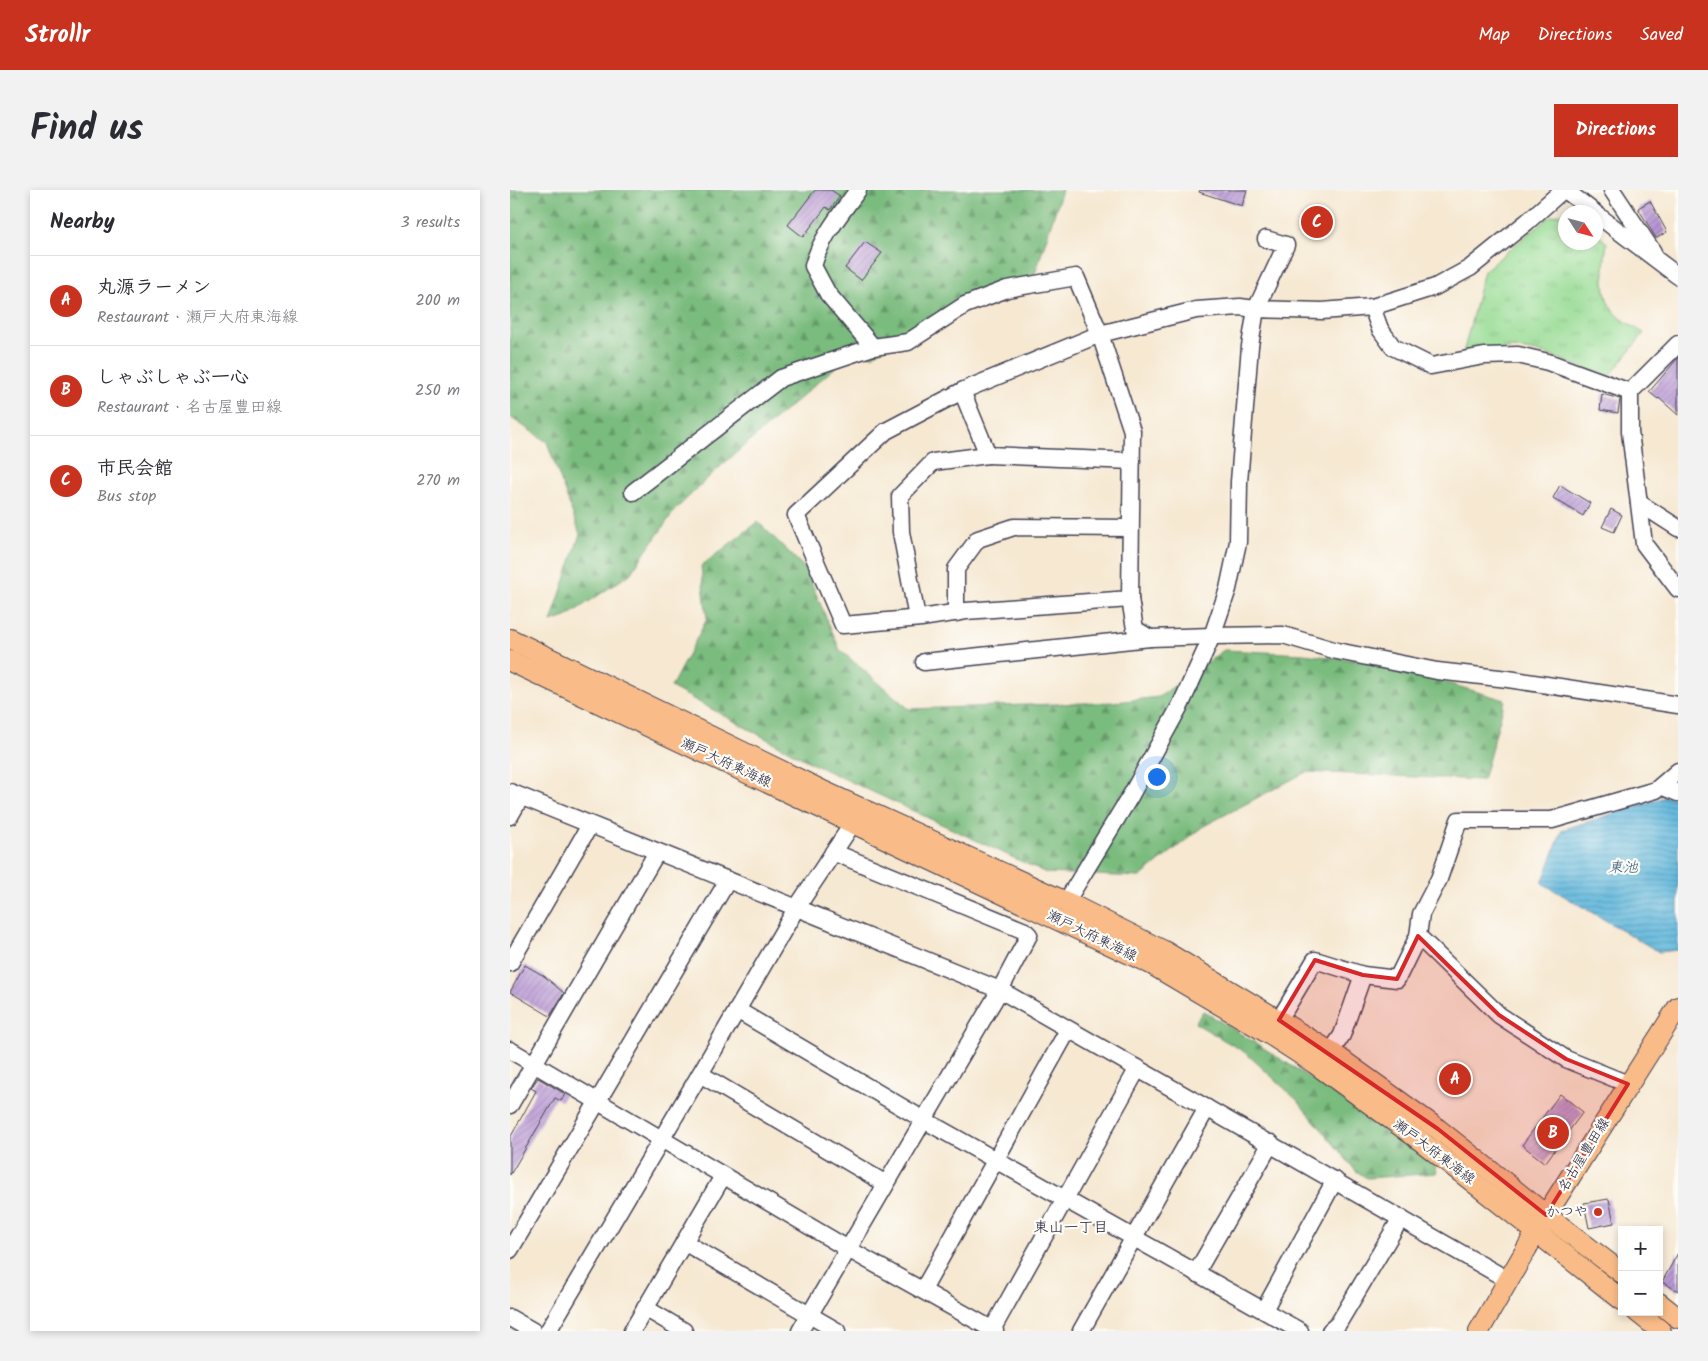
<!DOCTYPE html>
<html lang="en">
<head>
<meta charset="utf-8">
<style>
  body { margin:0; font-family:Kalam,"Klee One",sans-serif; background:#f2f2f3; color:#2b2b33 }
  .controls { position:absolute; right:15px; bottom:15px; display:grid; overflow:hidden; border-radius:0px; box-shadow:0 2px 8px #0003 }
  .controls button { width:45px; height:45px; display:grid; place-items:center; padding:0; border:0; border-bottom:1px solid #e1e1e2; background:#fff; color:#2b2b33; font:25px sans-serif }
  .compass { position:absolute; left:1048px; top:15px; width:45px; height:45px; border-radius:50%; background:#fff; box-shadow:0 2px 8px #0003; rotate:126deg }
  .you { position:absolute; left:646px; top:586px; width:18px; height:18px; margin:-12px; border:4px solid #fff; border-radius:50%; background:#1a73e8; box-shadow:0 0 0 8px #1a73e833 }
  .badge { display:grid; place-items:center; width:32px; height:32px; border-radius:50%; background:#c8321e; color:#fff; font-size:16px; font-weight:700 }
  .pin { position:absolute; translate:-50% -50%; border:2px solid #fff; box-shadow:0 1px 5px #0006 }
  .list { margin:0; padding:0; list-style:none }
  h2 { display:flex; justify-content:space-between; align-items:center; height:65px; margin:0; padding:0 20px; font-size:21px }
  h2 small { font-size:16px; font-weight:400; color:#7c7c81 }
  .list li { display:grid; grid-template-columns:32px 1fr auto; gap:15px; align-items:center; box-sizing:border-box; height:90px; padding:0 20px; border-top:1px solid #e1e1e2 }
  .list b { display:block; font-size:19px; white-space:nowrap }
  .list p { margin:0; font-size:16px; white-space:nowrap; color:#7c7c81 }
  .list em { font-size:16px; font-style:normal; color:#7c7c81 }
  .map { position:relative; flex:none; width:1168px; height:1141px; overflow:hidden; border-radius:0px }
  header { display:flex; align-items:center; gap:30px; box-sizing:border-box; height:70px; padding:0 25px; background:#c8321e; color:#fff }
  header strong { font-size:24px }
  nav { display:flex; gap:28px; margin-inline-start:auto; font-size:18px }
  .intro { display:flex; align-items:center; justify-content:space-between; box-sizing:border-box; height:120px; padding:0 30px }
  h1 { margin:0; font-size:35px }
  .button { padding:12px 22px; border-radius:0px; background:#c8321e; color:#fff; font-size:18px; font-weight:700 }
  main { display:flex; gap:30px; padding:0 30px }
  aside { flex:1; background:#fff; border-radius:0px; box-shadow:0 2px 8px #0003 }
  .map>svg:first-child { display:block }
  .grass { fill:url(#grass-tufts); stroke:#5d7f68 }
  .forest { fill:url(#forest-firs); stroke:#4e6f5c }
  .water { fill:url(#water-rules); stroke:#416c8c }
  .building { fill:url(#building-hatch) }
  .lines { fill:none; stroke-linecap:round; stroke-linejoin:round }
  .minor-casing { stroke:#424052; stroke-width:19 }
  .major-casing { stroke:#424052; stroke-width:22 }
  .minor { stroke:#fff; stroke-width:16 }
  .major { stroke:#f9bc89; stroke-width:20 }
  .marked { fill:#d62828; fill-opacity:0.2; stroke:#d62828; stroke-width:4; stroke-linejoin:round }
  .poi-dot { fill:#c8321e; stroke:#fdfcf7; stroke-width:2 }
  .labels { text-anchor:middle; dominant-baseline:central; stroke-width:4.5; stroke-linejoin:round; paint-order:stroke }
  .street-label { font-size:14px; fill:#22223b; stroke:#fdfcf7 }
  .poi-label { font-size:14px; fill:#22223b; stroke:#fdfcf7; text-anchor:end }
  .water-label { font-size:15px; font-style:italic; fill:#3b5e7b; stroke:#fdfcf7 }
  .neighbourhood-label { font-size:15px; fill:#22223b; stroke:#fdfcf7 }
</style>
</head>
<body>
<header>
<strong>Strollr</strong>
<nav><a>Map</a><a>Directions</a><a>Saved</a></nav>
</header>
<div class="intro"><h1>Find us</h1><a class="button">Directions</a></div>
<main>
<aside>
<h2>Nearby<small>3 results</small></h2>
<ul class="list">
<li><span class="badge">A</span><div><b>丸源ラーメン</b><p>Restaurant · 瀬戸大府東海線</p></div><em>200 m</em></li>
<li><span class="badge">B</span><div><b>しゃぶしゃぶ一心</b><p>Restaurant · 名古屋豊田線</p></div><em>250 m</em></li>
<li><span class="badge">C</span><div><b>市民会館</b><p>Bus stop</p></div><em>270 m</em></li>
</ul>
</aside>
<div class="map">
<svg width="1168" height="1141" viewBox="0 0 1168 1141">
  <defs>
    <pattern id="grass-tufts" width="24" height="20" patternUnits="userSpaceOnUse" patternTransform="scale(1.25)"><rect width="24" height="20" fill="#98dc94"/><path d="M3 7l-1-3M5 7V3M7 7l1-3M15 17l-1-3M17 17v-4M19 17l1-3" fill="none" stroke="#83bc80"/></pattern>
    <pattern id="forest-firs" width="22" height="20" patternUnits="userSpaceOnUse" patternTransform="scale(1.25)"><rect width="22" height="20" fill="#7abc7e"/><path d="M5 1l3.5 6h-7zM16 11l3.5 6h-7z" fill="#649868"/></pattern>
    <pattern id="water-rules" width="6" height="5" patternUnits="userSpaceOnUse" patternTransform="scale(1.25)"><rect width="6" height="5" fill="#60b7dc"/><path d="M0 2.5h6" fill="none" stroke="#4f94b4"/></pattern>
    <pattern id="building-hatch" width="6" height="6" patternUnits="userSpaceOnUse" patternTransform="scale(1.25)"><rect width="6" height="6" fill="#b795d4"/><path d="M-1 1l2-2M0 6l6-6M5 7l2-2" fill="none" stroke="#9479ad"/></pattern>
  </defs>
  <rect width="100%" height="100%" fill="#fdfcf7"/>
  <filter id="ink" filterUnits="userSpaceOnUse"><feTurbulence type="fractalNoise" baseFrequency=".02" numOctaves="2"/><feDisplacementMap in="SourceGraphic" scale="10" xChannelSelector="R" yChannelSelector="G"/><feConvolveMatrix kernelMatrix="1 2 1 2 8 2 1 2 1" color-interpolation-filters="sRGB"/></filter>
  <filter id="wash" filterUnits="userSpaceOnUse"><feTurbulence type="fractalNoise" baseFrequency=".0096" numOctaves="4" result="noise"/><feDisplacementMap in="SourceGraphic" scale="20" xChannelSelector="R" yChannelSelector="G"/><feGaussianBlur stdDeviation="1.12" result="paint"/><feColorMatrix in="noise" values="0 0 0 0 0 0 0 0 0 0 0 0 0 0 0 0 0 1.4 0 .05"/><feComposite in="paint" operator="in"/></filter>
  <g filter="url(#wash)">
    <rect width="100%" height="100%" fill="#f6e8d1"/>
    <!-- grass -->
    <path class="grass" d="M1054,23H1055L1056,52H1086V43L1097,53C1094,72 1089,107 1105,123C1113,131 1124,137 1134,143L1099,187L1033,163L1004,158L953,164L974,81L1039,27Z"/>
    <!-- forest -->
    <g class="forest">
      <path d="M0,0H552L525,84L397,143L362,166L344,161L204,282L165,320L120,384L56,427L41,432L70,344L37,252L0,227Z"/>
      <path d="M248,332L295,378L330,460L399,519L606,512L649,507L714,460L793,464L852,471L916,487L995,510L973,590L796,582L692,637L630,687L536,683L305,575L161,497L197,429L191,376Z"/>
      <path d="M693,821C774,869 851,921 926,977L927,983L857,988L846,981L787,910L736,863L685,833Z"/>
    </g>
    <!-- water -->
    <path class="water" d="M1158,606L1168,611V760L1149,762L1032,693L1052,640Z"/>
    <g id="blocks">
      <!-- building -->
      <g class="building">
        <path d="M305,0H321L330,6L320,20L316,17L293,47L278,35Z"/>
        <path d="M690,0H737L732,16L689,2Z"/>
        <path d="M1140,11L1157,42L1146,48L1128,18Z"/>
        <path d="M355,52L372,63L351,90L335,78Z"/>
        <path d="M1168,168V225L1149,208L1148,209L1139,202Z"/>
        <path d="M1092,204L1110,209L1108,223L1090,220Z"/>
        <path d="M1050,295L1080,313L1073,326L1043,308Z"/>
        <path d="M1101,319L1112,325L1104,342L1092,337Z"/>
        <path d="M15,775L34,786L54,803L40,826L0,802Z"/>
        <path d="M28,888L55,904L51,911L45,908L0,985V948L26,901L21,898Z"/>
        <path d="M1050,904L1073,922L1035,973L1012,955Z"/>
        <path d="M1099,1009L1104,1033L1079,1038L1074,1013Z"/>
        <path d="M1168,1063V1101L1152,1092Z"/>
      </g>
    </g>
  </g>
  <g filter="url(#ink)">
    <use href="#blocks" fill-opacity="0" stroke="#424052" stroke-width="1"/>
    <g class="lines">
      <defs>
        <g id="minor">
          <path d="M348,0C330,25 311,47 303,76L318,104L363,157"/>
          <path d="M1055,0L1084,22"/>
          <path d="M1102,0L1143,62"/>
          <path d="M1086,24L1168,86"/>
          <path d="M862,117L870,139L883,157L921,176L974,166L1008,165L1038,172L1120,202L1168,154"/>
          <path d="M452,201L478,265L622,271"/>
          <path d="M1120,202V242L1134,354L1168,399"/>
          <path d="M123,302L271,188L363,157L398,152L455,115L497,99L566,87L590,144L622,241L620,409L456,421L411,428L333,435L286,325L376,241L454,200L590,144L686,120L730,117L746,119L776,55L756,49"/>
          <path d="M1129,313L1168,338"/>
          <path d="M620,409L625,439L640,448"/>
          <path d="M446,423V379L468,349L504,337L620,338"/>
          <path d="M407,428L391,342L390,306L423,272L478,265"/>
          <path d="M414,472L640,448L702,446L773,445L827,461L927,481L998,489L1168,515"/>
          <path d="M1151,596L1168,603"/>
          <path d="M0,602L490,800L998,1090"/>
          <path d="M0,626L11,607"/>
          <path d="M556,712L621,605L671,514L702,446L718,399L728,352L729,292L740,156L746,119L812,121L862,117L925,97L960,78L1017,32L1053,0"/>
          <path d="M0,773L80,635"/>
          <path d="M227,820L414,930L790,1141"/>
          <path d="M769,830L805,770L853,785L887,789L908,746"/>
          <path d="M0,860L24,874L147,662"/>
          <path d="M821,862L832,845L853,785"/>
          <path d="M190,884L376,994"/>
          <path d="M1118,894L1056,869L989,825L908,746L911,724L929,689L949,630H1042L1146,600L1168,581"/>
          <path d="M0,915L24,874L338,1059L485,1141"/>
          <path d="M174,1052L327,1141"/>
          <path d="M0,1060L218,690"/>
          <path d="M686,1083L761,953"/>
          <path d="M413,1100L558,840"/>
          <path d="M135,1118L174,1141"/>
          <path d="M754,1120L825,990"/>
          <path d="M0,1128L23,1141"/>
          <path d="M482,1140L628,878"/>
          <path d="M38,1141L190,884L287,717L343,633"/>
          <path d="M122,1141L213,986"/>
          <path d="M290,1141L490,800L519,745L515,741L323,662"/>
          <path d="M571,1141L697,918"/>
          <path d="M820,1141L828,1134L891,1028"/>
        </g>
        <g id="major">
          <path d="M0,449L311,600L556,712L654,761L821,862L928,939L1036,1025L1112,1083"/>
          <path d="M0,471L641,774L756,842L804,873L911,951L1112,1110"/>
          <path d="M1149,1113L1168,1128"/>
          <path d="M1127,1122L1151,1141"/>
          <path d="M969,1141L1036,1025L1168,817"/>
        </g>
      </defs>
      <!-- minor casing -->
      <use href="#minor" class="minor-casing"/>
      <!-- major casing -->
      <use href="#major" class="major-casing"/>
      <!-- minor -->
      <use href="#minor" class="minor"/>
      <!-- major -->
      <use href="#major" class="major"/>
    </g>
  </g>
  <!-- marked area -->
  <path class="marked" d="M908,746L989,825L1056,869L1118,894L1036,1025L928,939L769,830L805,770L853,785L887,789Z"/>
  <!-- markers -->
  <circle class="poi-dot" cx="1088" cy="1022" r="5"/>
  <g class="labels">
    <!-- street labels -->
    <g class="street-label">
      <text transform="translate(216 573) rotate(25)">瀬戸大府東海線</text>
      <text transform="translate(582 746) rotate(26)">瀬戸大府東海線</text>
      <text transform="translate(924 962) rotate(37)">瀬戸大府東海線</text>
      <text transform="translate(1074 965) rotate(-58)">名古屋豊田線</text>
    </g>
    <!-- poi labels -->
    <g class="poi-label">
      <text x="1078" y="1022">かつや</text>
    </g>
    <!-- water labels -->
    <g class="water-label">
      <text x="1113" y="678">東池</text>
    </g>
    <!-- neighbourhood labels -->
    <g class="neighbourhood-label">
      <text x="561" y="1038">東山一丁目</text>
    </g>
  </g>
</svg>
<div class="controls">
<button>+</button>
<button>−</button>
</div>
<svg class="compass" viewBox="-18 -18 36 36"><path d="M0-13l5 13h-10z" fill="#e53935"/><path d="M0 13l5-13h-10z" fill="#7c7c81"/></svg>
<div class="you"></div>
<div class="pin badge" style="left:945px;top:889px">A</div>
<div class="pin badge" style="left:1043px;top:943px">B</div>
<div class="pin badge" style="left:807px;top:32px">C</div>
</div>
</main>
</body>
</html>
